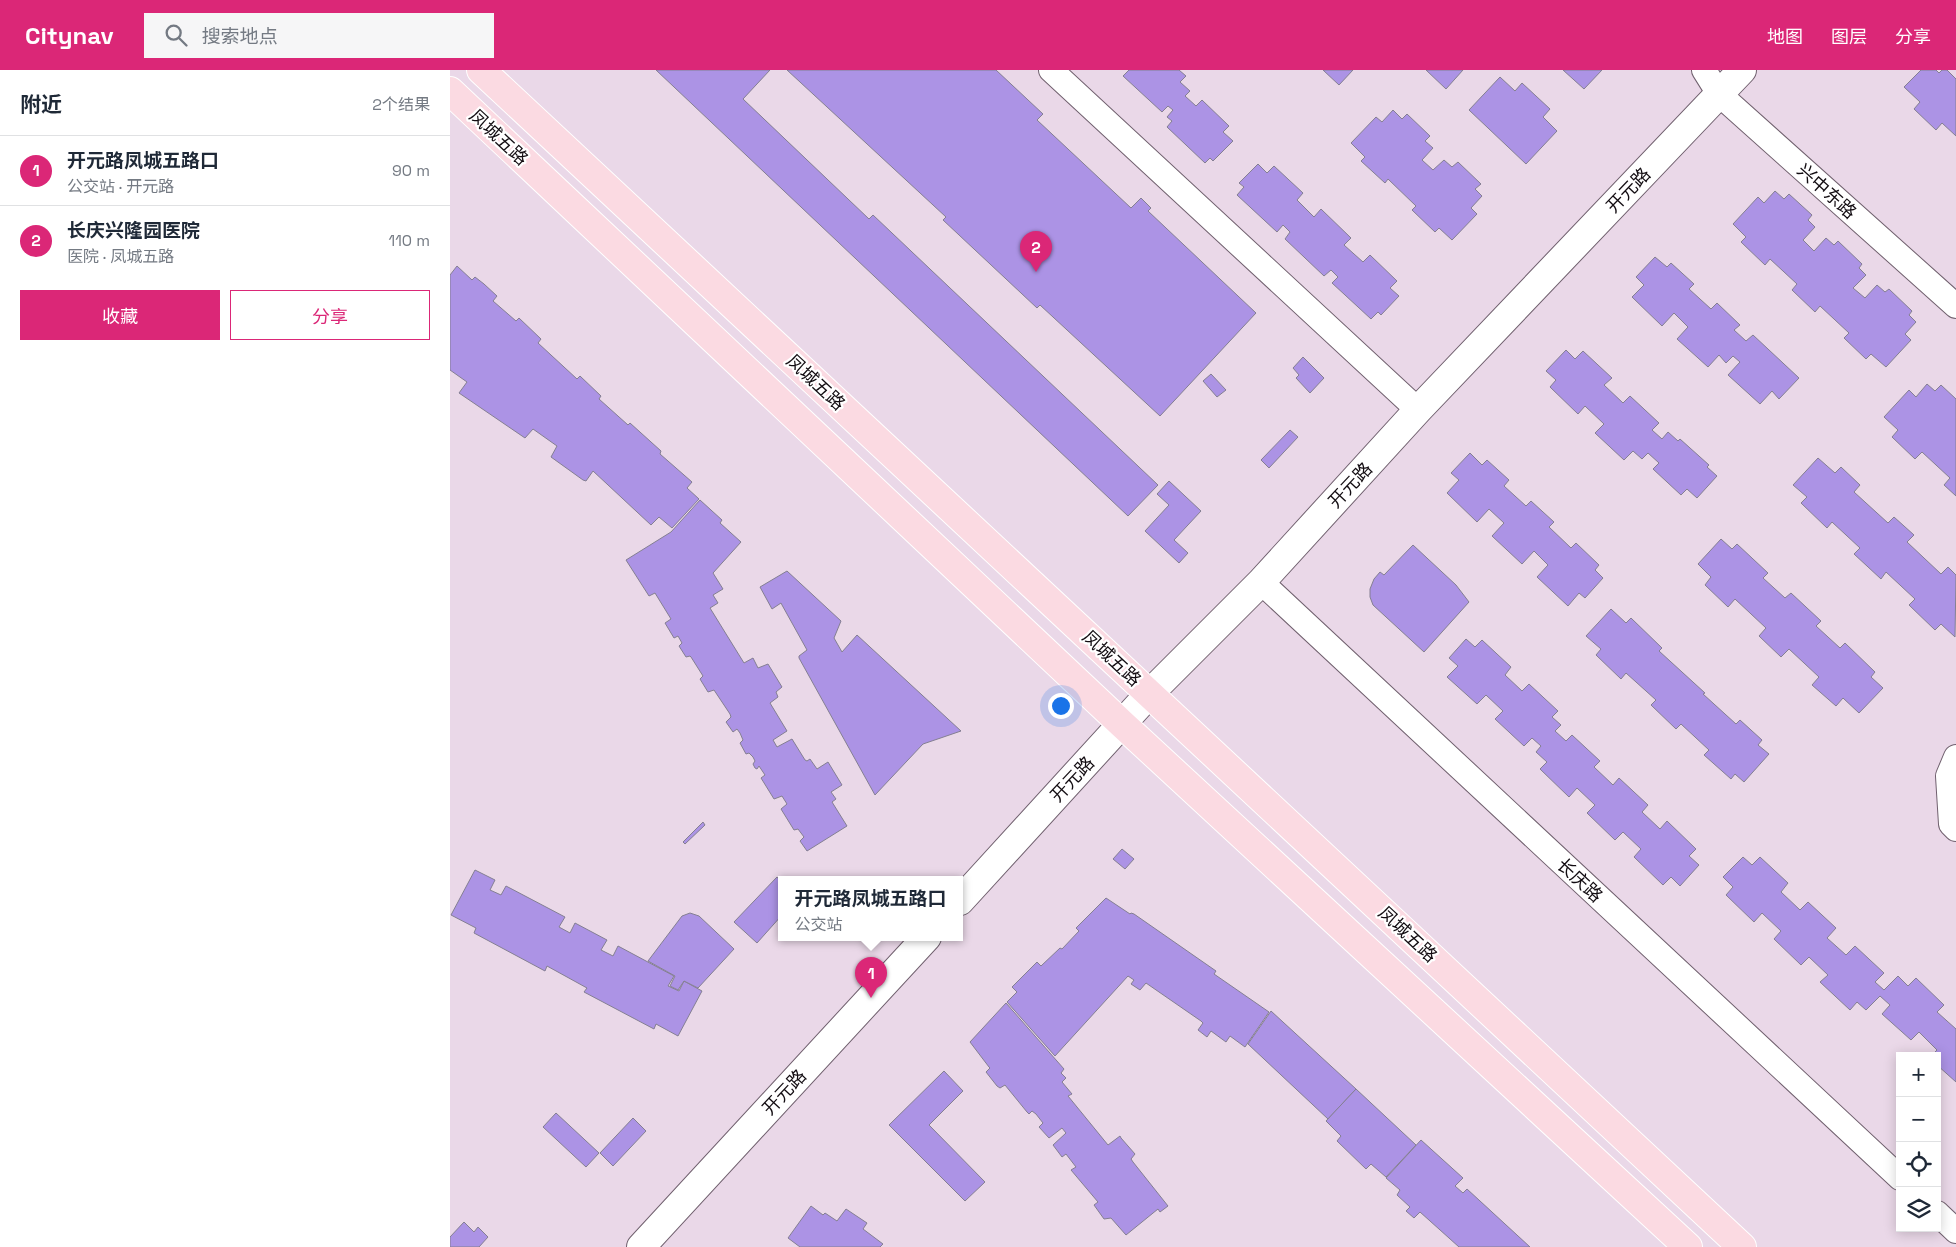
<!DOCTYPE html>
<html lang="zh">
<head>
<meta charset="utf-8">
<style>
  body { margin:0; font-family:"Space Grotesk","Noto Sans SC",sans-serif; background:#f6f6f7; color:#1f2937 }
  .controls { position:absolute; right:15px; bottom:15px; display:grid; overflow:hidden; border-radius:0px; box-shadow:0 2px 12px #0003 }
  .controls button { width:45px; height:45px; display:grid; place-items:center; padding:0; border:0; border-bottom:1px solid #e0e1e3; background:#fff; color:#1f2937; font:25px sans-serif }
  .you { position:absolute; left:610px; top:635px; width:18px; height:18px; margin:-12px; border:4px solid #fff; border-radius:50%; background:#1a73e8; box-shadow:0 0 0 8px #1a73e833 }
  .badge { display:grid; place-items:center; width:32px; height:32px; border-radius:50%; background:#db2777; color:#fff; font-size:16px; font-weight:700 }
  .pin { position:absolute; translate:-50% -41px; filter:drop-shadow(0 1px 2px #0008) }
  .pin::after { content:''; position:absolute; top:26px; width:18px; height:15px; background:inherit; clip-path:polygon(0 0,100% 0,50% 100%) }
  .popup { position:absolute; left:328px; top:806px; width:185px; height:65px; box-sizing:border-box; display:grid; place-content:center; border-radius:0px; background:#fff; filter:drop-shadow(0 1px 4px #0005); font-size:16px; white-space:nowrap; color:#747a83 }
  .popup b { font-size:19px; color:#1f2937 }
  .popup::after { content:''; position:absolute; left:50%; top:100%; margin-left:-10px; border:10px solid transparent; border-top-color:#fff }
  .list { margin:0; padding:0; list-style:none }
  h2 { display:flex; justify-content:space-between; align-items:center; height:65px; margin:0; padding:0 20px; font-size:21px }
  h2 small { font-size:16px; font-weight:400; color:#747a83 }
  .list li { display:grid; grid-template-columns:32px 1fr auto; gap:15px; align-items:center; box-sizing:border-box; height:70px; padding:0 20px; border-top:1px solid #e0e1e3 }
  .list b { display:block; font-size:19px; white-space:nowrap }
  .list p { margin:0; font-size:16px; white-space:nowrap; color:#747a83 }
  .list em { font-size:16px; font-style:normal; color:#747a83 }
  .actions { display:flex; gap:10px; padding:15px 20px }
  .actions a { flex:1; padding:11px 0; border:1px solid #db2777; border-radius:0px; text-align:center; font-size:18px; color:#db2777 }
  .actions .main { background:#db2777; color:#fff }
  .icon { flex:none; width:28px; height:28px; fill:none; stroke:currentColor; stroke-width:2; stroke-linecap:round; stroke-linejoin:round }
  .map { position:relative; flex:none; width:1506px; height:1177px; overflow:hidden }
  header { display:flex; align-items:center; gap:30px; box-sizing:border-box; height:70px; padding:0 25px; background:#db2777; color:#fff }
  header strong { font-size:24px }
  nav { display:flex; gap:28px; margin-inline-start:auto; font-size:18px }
  .search { width:350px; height:45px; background:#f6f6f7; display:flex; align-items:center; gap:12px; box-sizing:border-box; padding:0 18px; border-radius:0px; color:#747a83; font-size:19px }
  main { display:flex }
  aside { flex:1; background:#fff }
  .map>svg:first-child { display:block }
  .building { fill:#ac93e5; stroke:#847f92 }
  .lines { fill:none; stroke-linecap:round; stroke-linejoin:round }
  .minor-casing { stroke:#70606e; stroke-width:26 }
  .tertiary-casing { stroke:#70606e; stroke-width:30 }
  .primary-casing { stroke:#fff; stroke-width:30 }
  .minor { stroke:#fff; stroke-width:24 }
  .tertiary { stroke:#fff; stroke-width:28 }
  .primary { stroke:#fbdae2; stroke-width:28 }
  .labels { text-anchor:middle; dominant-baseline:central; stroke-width:4.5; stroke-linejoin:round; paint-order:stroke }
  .street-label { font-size:18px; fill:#120c11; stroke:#fff }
</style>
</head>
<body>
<header>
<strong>Citynav</strong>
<div class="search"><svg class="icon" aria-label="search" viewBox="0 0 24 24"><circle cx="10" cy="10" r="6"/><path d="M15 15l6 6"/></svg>搜索地点</div>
<nav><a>地图</a><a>图层</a><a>分享</a></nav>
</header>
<main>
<aside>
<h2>附近<small>2个结果</small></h2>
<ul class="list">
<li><span class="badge">1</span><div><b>开元路凤城五路口</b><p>公交站 · 开元路</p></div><em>90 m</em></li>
<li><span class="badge">2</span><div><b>长庆兴隆园医院</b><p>医院 · 凤城五路</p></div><em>110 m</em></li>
</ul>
<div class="actions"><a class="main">收藏</a><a>分享</a></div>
</aside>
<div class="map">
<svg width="1506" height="1177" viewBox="0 0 1506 1177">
  <rect width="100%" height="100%" fill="#ead8e8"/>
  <!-- building -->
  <g class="building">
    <path d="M206,0H320L293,29L419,149L423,145L708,415L678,446Z"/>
    <path d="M337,0H546L593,44L587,50L681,138L691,128L701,138L698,141L806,243L710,346L590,235L587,238L493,150L496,147Z"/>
    <path d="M679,0H729L736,6L730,12L740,21L735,26L746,36L752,30L779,56L773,62L783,71L763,91L760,88L755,93L717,57L722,51L717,47L723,40L718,36L712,42L673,6Z"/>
    <path d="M873,0H903L889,15Z"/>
    <path d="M976,0H1013L996,19Z"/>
    <path d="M1113,0H1152L1134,19Z"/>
    <path d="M1471,0H1486L1489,3L1492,0H1497L1506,9V66L1492,53L1486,60L1464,39L1470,32L1454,17Z"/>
    <path d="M1050,7L1065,21L1072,13L1100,39L1093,47L1107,61L1076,94L1019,40Z"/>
    <path d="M943,40L952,49L957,44L980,66L975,71L983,78L972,90L983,100L994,90L1002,97L1008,92L1031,114L1025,119L1032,126L1021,138L1027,144L1002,170L989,158L985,162L962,140L966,136L938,109L935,113L911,91L915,87L901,73L926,47L932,52Z"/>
    <path d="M808,94L817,103L824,96L853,123L847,130L864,147L871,139L901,168L894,175L913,192L920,185L947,211L940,218L949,226L931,245L928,242L921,249L882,213L888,207L881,200L874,206L835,169L840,162L833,155L827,162L787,125L794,117L789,113Z"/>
    <path d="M1325,121L1334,129L1339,124L1362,145L1358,150L1365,157L1353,170L1364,181L1376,168L1384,175L1388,171L1412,194L1409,198L1416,205L1403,218L1415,228L1427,215L1435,222L1439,219L1462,241L1459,245L1466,252L1455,264L1461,270L1436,297L1421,284L1416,289L1394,268L1399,263L1370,236L1365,242L1342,220L1347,214L1320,189L1315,195L1291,172L1296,167L1283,154L1308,127L1314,133Z"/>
    <path d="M1205,187L1217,197L1221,193L1244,214L1239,219L1261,239L1267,233L1290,255L1284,260L1296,271L1303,265L1349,308L1329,329L1322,321L1310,334L1278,305L1290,292L1283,286L1276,293L1269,285L1258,297L1227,269L1238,257L1224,243L1212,256L1182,227L1194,215L1186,207Z"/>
    <path d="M7,196L22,210L25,207L34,214L47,226L43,231L66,251L69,248L91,269L88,273L127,309L130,306L151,326L149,329L178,355L180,353L211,381L210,384L242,412L237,418L249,429L222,458L209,447L201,455L143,401L136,411L133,410L101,387L107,376L83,359L75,368L9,323L17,312L0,300V205Z"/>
    <path d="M1116,280L1125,289L1133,281L1162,308L1154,315L1173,333L1180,326L1209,353L1202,360L1212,369L1218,362L1228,371L1230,369L1259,395L1257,397L1267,406L1247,428L1237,419L1231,425L1203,399L1209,393L1198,383L1192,389L1183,381L1174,390L1145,363L1154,354L1135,336L1128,344L1100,317L1106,310L1096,301Z"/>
    <path d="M853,287L874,308L860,323L846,308L849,305L843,298Z"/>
    <path d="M761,304L776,320L767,327L753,311Z"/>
    <path d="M1477,314L1485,321L1491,315L1506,329V426L1494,415L1500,408L1472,382L1465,389L1442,367L1448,360L1434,347L1459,320L1466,327Z"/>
    <path d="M840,360L848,367L819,398L811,390Z"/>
    <path d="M1020,383L1032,395L1037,390L1059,410L1054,416L1076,436L1081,431L1104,452L1099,457L1121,478L1126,473L1149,495L1145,500L1153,508L1135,528L1129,523L1118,536L1087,507L1098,495L1084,481L1072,494L1042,466L1054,453L1039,439L1027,452L997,423L1009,410L1001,403Z"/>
    <path d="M1368,388L1385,403L1391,397L1410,415L1404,422L1438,453L1444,447L1464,465L1457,472L1491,504L1498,497L1506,505L1505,567L1491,554L1485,560L1459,535L1465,529L1436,502L1431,509L1404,484L1410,478L1382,452L1377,458L1351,433L1357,427L1343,415Z"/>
    <path d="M719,411L751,441L724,470L738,483L729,493L695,461L719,435L707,424Z"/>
    <path d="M250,430L272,450L270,453L291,472L263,503L273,519L263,525L268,533L260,538L294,593L303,588L308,598L318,594L332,617L326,622L328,627L320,633L337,661L323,670L327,677L342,669L355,690L357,691L360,689L367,699L378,692L392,715L381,722L386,729L382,732L397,756L357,781L350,771L354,767L348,759L344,760L331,739L337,734L332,726L324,729L311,708L315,705L309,696L307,699L305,698L303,694L305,691L303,687L299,683L296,684L290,673L293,670L290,663L287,659L283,662L276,652L281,647L280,644L264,620L258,622L250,609L253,606L241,587L240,586L236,587L229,576L232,573L228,566L224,568L215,553L221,549L205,523L199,526L176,490L221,462Z"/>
    <path d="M1271,469L1282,479L1287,474L1318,503L1313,508L1335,528L1341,523L1371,551L1366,556L1390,578L1395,573L1425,602L1421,607L1433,618L1409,643L1393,628L1386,636L1362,615L1369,607L1339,579L1331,587L1309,566L1316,558L1285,529L1278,537L1255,515L1261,507L1248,494Z"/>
    <path d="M963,475L1006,515L1019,532L974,582L923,535L920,527V519L924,509L930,502L934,505Z"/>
    <path d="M337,501L391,551L384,568L392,582L407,565L511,661L473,674L425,725L349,588V586L357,580L332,535L331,533L322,539L310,517Z"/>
    <path d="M1161,539L1176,553L1181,548L1212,578L1209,581L1255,623L1253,624L1286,654L1290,650L1312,670L1308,675L1319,684L1294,712L1285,704L1281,709L1254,685L1259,680L1231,654L1226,659L1201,635L1206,630L1176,603L1171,609L1146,585L1151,579L1136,566Z"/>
    <path d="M1016,569L1025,577L1032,570L1061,597L1055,605L1072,621L1079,614L1108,641L1102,647L1111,655L1105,661L1116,671L1122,665L1150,691L1144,697L1163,715L1169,708L1198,735L1192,742L1210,759L1217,751L1246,779L1239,786L1249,795L1230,816L1221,807L1213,815L1184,787L1191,779L1173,762L1165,770L1137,743L1145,735L1127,718L1119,727L1090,699L1097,692L1086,682L1091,676L1082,668L1074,676L1045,649L1053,641L1036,625L1027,634L997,607L1008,596L999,588Z"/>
    <path d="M253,752L255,755L235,774L233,772Z"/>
    <path d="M672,779L684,789L675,799L663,789Z"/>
    <path d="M1293,787L1302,795L1310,787L1338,813L1331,822L1350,840L1358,832L1386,858L1377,868L1396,885L1405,876L1434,903L1425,912L1434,920L1448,906L1458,916L1466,908L1494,935L1487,942L1506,959V1012L1487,995V986H1481L1487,980L1469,962L1461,970L1432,944L1440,935L1430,926L1416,940L1407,932L1400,940L1370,912L1378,905L1359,887L1351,895L1324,869L1331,861L1312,843L1304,852L1276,825L1283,817L1273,807Z"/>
    <path d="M25,800L45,810L40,820L51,825L56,816L115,847L109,857L120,863L125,853L157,870L151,880L163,886L168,876L224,906L218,916L229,921L234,911L252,921L228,966L206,954L204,959L134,922L137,918L97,896L95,901L24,863L26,858L1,845Z"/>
    <path d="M327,807L332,813V845L307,873L284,852Z"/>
    <path d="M656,828L680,844L681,843L684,844L766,901L764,904L819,942L795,977L780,966L776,972L761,961L757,967L748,960L753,953L751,951L696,913L690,920L681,914L684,910L678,906L605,986L557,932L567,922L562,917L587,892L591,896L610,878L612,879L629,861L626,858Z"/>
    <path d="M240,843L249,846L284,879L248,918L234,911L228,920L220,916L225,906L198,891L232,846Z"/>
    <path d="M556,933L614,999L611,1003L616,1008L612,1012L622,1024L618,1026L658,1075L670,1066L671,1068L685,1084L681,1089L683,1092L718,1136L710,1142L708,1139L676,1165L661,1148L654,1149L644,1135L648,1132L621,1100L626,1097L616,1084L612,1087L603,1075L616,1063L612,1058L599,1068L589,1057L593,1053L586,1044L582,1041L579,1044L577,1042L555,1015L550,1018L547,1016L536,1002L540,998L539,997L520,972Z"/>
    <path d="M821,941L906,1019L878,1049L798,974Z"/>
    <path d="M494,1001L513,1021L479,1055L535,1112L515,1131L439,1055Z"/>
    <path d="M906,1019L966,1075L936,1107L921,1094L916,1099L887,1071L891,1066L876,1051Z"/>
    <path d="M106,1043L149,1083L136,1097L93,1057Z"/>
    <path d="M183,1048L196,1061L163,1096L150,1083Z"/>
    <path d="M971,1070L1013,1108L1005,1116L1013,1123L1017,1119L1080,1177H1009L970,1142L964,1148L956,1141L960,1137L947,1125L950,1120L936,1108Z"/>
    <path d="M361,1136L373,1145L375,1143L387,1151L396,1139L417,1153L413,1159L433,1174L430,1177H350L338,1168Z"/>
    <path d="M14,1152L24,1162L28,1157L38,1167L29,1177H0V1167Z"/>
  </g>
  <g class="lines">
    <defs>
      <g id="minor">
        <path d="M601,0L968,340"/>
        <path d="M1254,0L1269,24L1506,236"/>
        <path d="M811,512L1450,1108"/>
        <path d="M1506,687L1498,706L1501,754L1506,759"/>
        <path d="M1487,1143L1506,1161"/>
      </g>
      <g id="tertiary">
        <path d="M510,831L700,623L811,512L968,340L1292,0"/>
        <path d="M191,1177L477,867"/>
      </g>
      <g id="primary">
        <path d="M31,0L1292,1177"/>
        <path d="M0,21L672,654L1238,1177"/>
      </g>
    </defs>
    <!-- minor casing -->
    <use href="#minor" class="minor-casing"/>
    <!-- tertiary casing -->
    <use href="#tertiary" class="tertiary-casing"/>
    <!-- primary casing -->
    <use href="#primary" class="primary-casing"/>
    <!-- minor -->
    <use href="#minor" class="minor"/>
    <!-- tertiary -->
    <use href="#tertiary" class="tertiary"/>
    <!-- primary -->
    <use href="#primary" class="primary"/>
  </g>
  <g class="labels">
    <!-- street labels -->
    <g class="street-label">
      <text transform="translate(49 67) rotate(43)">凤城五路</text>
      <text transform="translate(1178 120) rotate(-46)">开元路</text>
      <text transform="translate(1377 121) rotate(42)">兴中东路</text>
      <text transform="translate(366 312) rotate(43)">凤城五路</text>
      <text transform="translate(900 415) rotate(-47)">开元路</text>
      <text transform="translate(662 588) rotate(43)">凤城五路</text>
      <text transform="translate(622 709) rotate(-47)">开元路</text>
      <text transform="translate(1130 810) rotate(43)">长庆路</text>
      <text transform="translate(958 864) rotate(43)">凤城五路</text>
      <text transform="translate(334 1022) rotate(-47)">开元路</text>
    </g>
  </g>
</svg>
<div class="controls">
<button>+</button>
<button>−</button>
<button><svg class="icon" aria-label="locate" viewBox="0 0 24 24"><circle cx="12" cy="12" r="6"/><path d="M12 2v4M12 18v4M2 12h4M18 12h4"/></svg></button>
<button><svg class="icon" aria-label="layers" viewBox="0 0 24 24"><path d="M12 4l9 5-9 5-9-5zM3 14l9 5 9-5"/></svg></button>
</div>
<div class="you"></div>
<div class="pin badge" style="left:421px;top:928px">1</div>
<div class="popup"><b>开元路凤城五路口</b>公交站</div>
<div class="pin badge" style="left:586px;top:202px">2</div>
</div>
</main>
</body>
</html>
